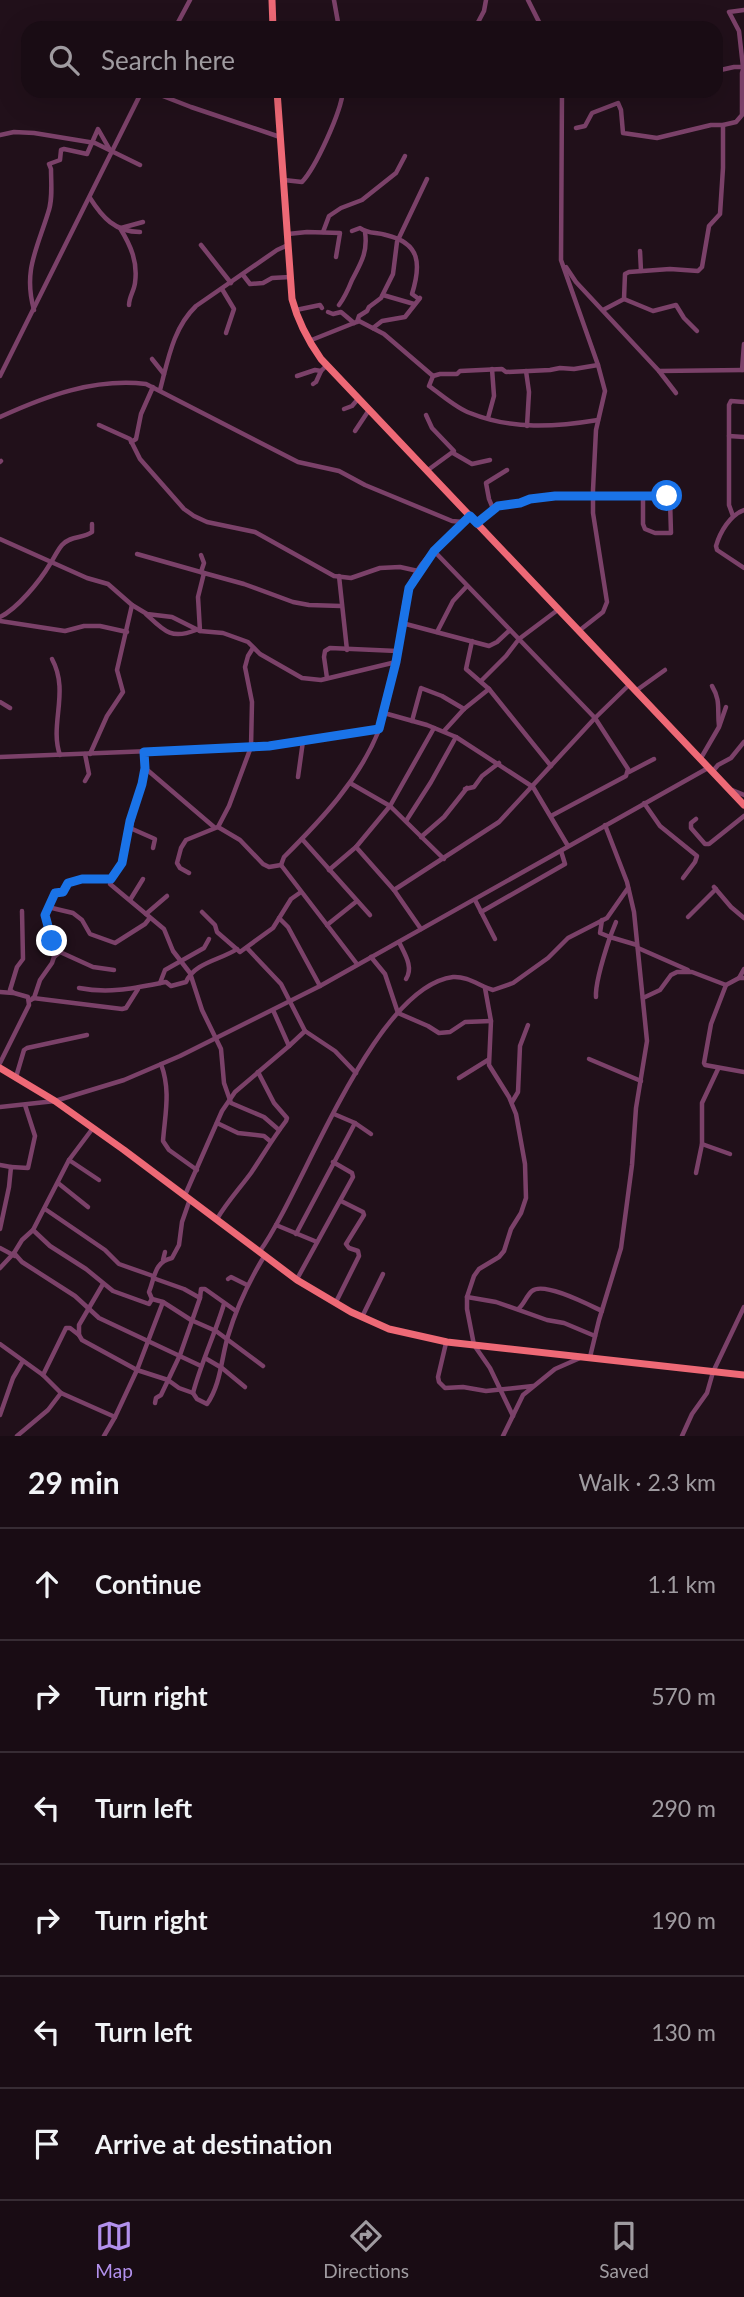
<!DOCTYPE html>
<html lang="en">
<head>
<meta charset="utf-8">
<style>
  body { margin:0; font-family:Lato,sans-serif; background:#22151d; color:#f1f3f6 }
  .stop { position:absolute; width:21px; height:21px; margin:-16px; border:5px solid #1a73e8; border-radius:50%; background:#fff }
  .stop.end { background:#1a73e8; border-color:#fff; box-shadow:0 2px 7px #0008 }
  .list { margin:0; padding:0; list-style:none }
  h2 { display:flex; justify-content:space-between; align-items:center; height:91px; margin:0; padding:0 28px; font-size:30px }
  h2 small { font-size:23px; font-weight:400; color:#9f9ba0 }
  .list li { display:grid; grid-template-columns:46px 1fr auto; gap:21px; align-items:center; box-sizing:border-box; height:112px; padding:0 28px; border-top:2px solid #372c34 }
  .list b { display:block; font-size:26px; white-space:nowrap }
  .list em { font-size:23px; font-style:normal; color:#9f9ba0 }
  .icon { flex:none; width:38px; height:38px; fill:none; stroke:currentColor; stroke-width:2; stroke-linecap:round; stroke-linejoin:round }
  .map { position:relative; flex:none; width:744px; height:1436px; overflow:hidden }
  .search { position:absolute; background:#190c14; box-shadow:0 7px 28px #0002; left:21px; right:21px; top:21px; height:77px; display:flex; align-items:center; gap:18px; box-sizing:border-box; padding:0 24px; border-radius:21px; color:#9f9ba0; font-size:26px }
  .sheet { height:763px; background:#190c14 }
  nav { display:flex; justify-content:space-around; align-items:center; box-sizing:border-box; height:98px; border-top:2px solid #372c34; background:#190c14; font-size:19px; color:#9f9ba0 }
  nav a { display:grid; justify-items:center; gap:4px }
  nav .on { color:#b291ed }
  .map>svg:first-child { display:block }
  .lines { fill:none; stroke-linecap:round; stroke-linejoin:round }
  .minor { stroke:#7b4169; stroke-width:4.5 }
  .major { stroke:#ee6976; stroke-width:7 }
  .route { stroke:#1a73e8; stroke-width:9 }
</style>
</head>
<body>
<div class="map">
<svg width="744" height="1436" viewBox="0 0 744 1436">
  <rect width="100%" height="100%" fill="#21101a"/>
  <g class="lines">
    <!-- minor -->
    <g class="minor">
      <path d="M334,0L339,28"/>
      <path d="M528,0L542,28"/>
      <path d="M175,28L190,0"/>
      <path d="M475,28L484,11L486,0"/>
      <path d="M716,71L734,67H743L739,31L729,12L744,10"/>
      <path d="M150,91L191,107L280,137"/>
      <path d="M562,91L561,260L598,365L605,391L596,430L593,490V513L607,602L603,612L580,630"/>
      <path d="M509,92L562,95"/>
      <path d="M644,94L648,91"/>
      <path d="M576,128L585,126L592,113L618,103L621,110L623,133L657,138L711,125H723L736,122L742,115V73L744,66"/>
      <path d="M0,135L14,132L34,133L95,143L140,165"/>
      <path d="M284,180L302,182C316,167 341,112 343,91"/>
      <path d="M90,198C102,217 115,232 140,232"/>
      <path d="M120,228C131,246 138,262 135,283C134,291 129,297 129,305"/>
      <path d="M121,228L143,222"/>
      <path d="M352,231L360,228C368,234 376,232 386,235C421,243 421,265 412,294L419,299"/>
      <path d="M323,232L329,216L341,208L362,200L396,173L405,156"/>
      <path d="M288,234L307,232L340,233L336,257"/>
      <path d="M201,245L231,283"/>
      <path d="M640,251L641,271"/>
      <path d="M566,267L576,282L659,371L744,370"/>
      <path d="M243,275L250,284L263,283L272,278L290,277"/>
      <path d="M222,289L234,309L226,333"/>
      <path d="M383,295L414,304"/>
      <path d="M624,299L653,311L676,305L684,318L697,331"/>
      <path d="M339,305C345,297 348,290 352,280C361,263 368,252 365,232"/>
      <path d="M34,310C23,271 37,249 48,213C53,200 51,183 51,169L49,164L60,160L61,150L64,149L87,154L98,129L110,150"/>
      <path d="M296,310L320,305L322,308"/>
      <path d="M603,310L624,299L625,274L629,272L670,269L698,271L702,267L709,226L720,214L723,168V125"/>
      <path d="M328,312L333,314L341,312L354,323"/>
      <path d="M357,322L359,316L367,311L369,307L381,298L393,274L397,242L427,179"/>
      <path d="M373,328L382,321L405,317L420,298"/>
      <path d="M309,341L359,321L384,334L433,376"/>
      <path d="M152,359L164,374"/>
      <path d="M742,370L744,344"/>
      <path d="M526,371L529,392L527,426"/>
      <path d="M659,371L676,393"/>
      <path d="M0,376L142,91"/>
      <path d="M297,376L315,370L321,371L326,366"/>
      <path d="M433,376L429,386C442,395 456,408 470,413C512,430 555,427 598,420"/>
      <path d="M433,376L440,374H457L460,371L502,369L506,372L550,370L560,368L574,369L598,365"/>
      <path d="M313,384L316,382L321,371"/>
      <path d="M160,390C168,360 173,328 196,306L277,250L288,245"/>
      <path d="M344,409L352,406L358,399"/>
      <path d="M426,415L432,428L454,451L428,470"/>
      <path d="M0,417C46,396 94,378 146,384L298,462L339,471L365,485L452,521L463,522"/>
      <path d="M488,418L494,396L492,369"/>
      <path d="M99,425L130,439L140,459L184,509L194,516L207,522L255,532L334,576L351,578L380,568L400,567L418,571"/>
      <path d="M355,431L369,410"/>
      <path d="M729,436L744,437"/>
      <path d="M131,442L136,439L141,414L153,387"/>
      <path d="M453,453L472,464L490,460"/>
      <path d="M0,462L1,461"/>
      <path d="M744,510C730,515 720,532 716,546L717,550L744,568"/>
      <path d="M494,511L489,499L486,483L507,470"/>
      <path d="M733,516L729,505V405L731,401L744,402"/>
      <path d="M477,523L498,506L520,503L530,499L555,496H667L670,500L671,533H655L645,529L643,524V497"/>
      <path d="M0,539L87,578L108,584L132,605L147,614L172,617L200,631L223,633L248,642L260,654L302,678L321,680L396,662"/>
      <path d="M434,551L595,718L628,769L626,776L551,816"/>
      <path d="M137,554L204,573"/>
      <path d="M201,555L204,563L201,572"/>
      <path d="M339,576L347,650"/>
      <path d="M146,614C164,631 171,640 196,630"/>
      <path d="M0,617C17,609 40,581 50,564C54,558 57,551 62,545C71,535 83,539 92,532V524"/>
      <path d="M0,621L65,631L84,626H100L127,632"/>
      <path d="M402,623L489,646L497,642L510,630"/>
      <path d="M200,631L198,597L204,573L244,584L293,602L309,605L341,606"/>
      <path d="M437,632L453,601L467,586"/>
      <path d="M472,641L466,669L489,689"/>
      <path d="M52,659C70,692 49,724 60,755"/>
      <path d="M327,678L324,657L325,651L330,648L397,651"/>
      <path d="M481,681L506,656L519,639L559,609"/>
      <path d="M712,686C721,701 717,709 719,726"/>
      <path d="M637,690L665,670"/>
      <path d="M0,702L10,708"/>
      <path d="M384,713L427,725L456,737L533,787L568,846"/>
      <path d="M412,721L421,688L442,696L464,709"/>
      <path d="M444,731L464,709L489,689L551,766"/>
      <path d="M144,752L145,768L214,827"/>
      <path d="M90,754L107,716L123,692L117,670L132,605"/>
      <path d="M0,757L251,747L378,729"/>
      <path d="M701,758L719,727L726,707"/>
      <path d="M145,768L122,863L110,884L146,914L167,896"/>
      <path d="M713,771L718,765L731,758L744,742"/>
      <path d="M629,772L654,759"/>
      <path d="M298,777L303,741"/>
      <path d="M85,781L89,774L85,754"/>
      <path d="M350,783L390,806L444,859"/>
      <path d="M465,789L474,787L482,776L499,763"/>
      <path d="M732,790L744,795"/>
      <path d="M644,803L660,826L697,856L695,862L683,878"/>
      <path d="M696,819L691,823V828L705,844H709L744,816"/>
      <path d="M406,821L431,782L456,737"/>
      <path d="M218,827L240,840L263,864L269,867L281,865"/>
      <path d="M130,828L155,839L153,848"/>
      <path d="M421,837L444,817L467,788"/>
      <path d="M302,839L370,915"/>
      <path d="M356,847L394,890L421,929"/>
      <path d="M281,865L284,857C322,819 359,780 379,730C390,701 395,667 400,636C402,621 403,604 408,589C418,560 449,536 470,516"/>
      <path d="M281,865L357,964"/>
      <path d="M329,870L356,847L390,806L434,728"/>
      <path d="M189,873L180,868L177,863L181,848L186,840L218,827L229,806L251,747L252,702L245,667L248,656L253,648"/>
      <path d="M714,887L731,907L744,918"/>
      <path d="M394,890L499,822L595,718L630,684"/>
      <path d="M130,900L143,879"/>
      <path d="M475,900L495,939"/>
      <path d="M49,905L52,908L73,913L82,920L90,934L115,943L145,924L149,919"/>
      <path d="M202,912L215,925L217,932L240,952L273,928L291,899L301,892"/>
      <path d="M481,912L565,864L561,851"/>
      <path d="M146,914L164,929L173,951L190,973L202,1010L221,1049L224,1083L231,1103L264,1117L279,1130"/>
      <path d="M688,917L716,889"/>
      <path d="M279,918L288,927L320,986"/>
      <path d="M602,920L600,933L610,937L616,922"/>
      <path d="M327,925L357,901"/>
      <path d="M399,942C404,953 414,967 406,979"/>
      <path d="M247,948L281,984L305,1031L335,1051L356,1073"/>
      <path d="M638,948L688,970"/>
      <path d="M54,957L60,952L93,967L114,970"/>
      <path d="M371,957L385,974L398,1013L428,1026L439,1033L450,1032L465,1022L491,1021"/>
      <path d="M744,969L739,978H744"/>
      <path d="M739,978L726,985L711,1024L704,1063L705,1065L744,1072"/>
      <path d="M160,983L165,970L204,948L209,939"/>
      <path d="M79,988C110,994 135,988 166,982L171,986L186,982C195,962 221,960 237,949"/>
      <path d="M485,988L491,1021L489,1065L509,1097L516,1114L525,1164L526,1198L521,1213L511,1229L504,1251L499,1257L479,1269L474,1276L467,1297V1309L474,1345L490,1368L513,1416"/>
      <path d="M0,992L13,993"/>
      <path d="M596,997C595,982 605,952 610,937L637,945"/>
      <path d="M33,998L122,1009L126,1008L138,989"/>
      <path d="M643,998L660,990L671,975L677,972H692L726,985"/>
      <path d="M29,1001L34,998L40,980L52,963L54,957L52,941L45,915L55,893L63,892L68,883L82,879L112,878"/>
      <path d="M273,1010L289,1046"/>
      <path d="M589,1059L641,1081"/>
      <path d="M0,1063L29,1005L28,997L14,993L10,990L17,967L23,959L22,911"/>
      <path d="M161,1064C171,1091 165,1114 163,1141L169,1150L197,1170"/>
      <path d="M16,1077L24,1050L27,1048L87,1035"/>
      <path d="M459,1078L488,1060"/>
      <path d="M512,1102L518,1092L520,1046L528,1025"/>
      <path d="M0,1107L55,1101L124,1080L180,1056L320,986L708,768"/>
      <path d="M334,1114L355,1123L371,1134"/>
      <path d="M217,1123L238,1133L264,1136L270,1141"/>
      <path d="M702,1144L730,1154"/>
      <path d="M69,1160L99,1180"/>
      <path d="M0,1165L11,1167"/>
      <path d="M696,1173L702,1144V1103L718,1069"/>
      <path d="M58,1183L88,1207"/>
      <path d="M185,1195L222,1111L235,1092L289,1046L305,1031"/>
      <path d="M45,1209L105,1250L119,1264L153,1276"/>
      <path d="M217,1219C227,1202 240,1188 251,1173C263,1155 273,1138 286,1121L287,1118L274,1103L258,1072"/>
      <path d="M276,1225L317,1242"/>
      <path d="M0,1229L9,1187L11,1167L28,1168L35,1136L25,1105"/>
      <path d="M33,1230L50,1246L86,1269L113,1291L149,1304L152,1299L163,1302L191,1320L216,1331L263,1366"/>
      <path d="M296,1234L355,1123"/>
      <path d="M0,1248L15,1256"/>
      <path d="M260,1251C304,1190 373,987 453,977C467,976 480,986 493,990L513,983L548,958L568,938L607,918L628,888"/>
      <path d="M14,1253L22,1262L75,1296L99,1318L201,1366"/>
      <path d="M163,1260L165,1252"/>
      <path d="M0,1268L14,1253L22,1240L33,1230L69,1160L93,1128"/>
      <path d="M153,1278L184,1289L200,1298"/>
      <path d="M228,1279L231,1277L247,1285"/>
      <path d="M297,1279L353,1177L352,1173L333,1162"/>
      <path d="M103,1284L79,1325V1335L82,1340L137,1370L168,1380L179,1388L193,1393L197,1399L207,1404C221,1384 221,1359 228,1336C237,1306 249,1281 265,1255"/>
      <path d="M467,1297L496,1302L547,1320L564,1323L595,1336"/>
      <path d="M152,1299L149,1292C155,1277 154,1262 172,1258L179,1245L182,1222L190,1199"/>
      <path d="M336,1302L359,1256L358,1251L349,1248L346,1244L364,1215L363,1212L341,1201"/>
      <path d="M518,1309C524,1305 526,1296 532,1291C544,1281 589,1305 602,1311"/>
      <path d="M362,1317L383,1274"/>
      <path d="M446,1343L438,1377L439,1382L445,1388L463,1387L486,1391L533,1386"/>
      <path d="M0,1344L43,1375L66,1328H70L79,1335"/>
      <path d="M590,1357L599,1320L621,1248L632,1165L636,1108L647,1041L634,912L627,882L605,825"/>
      <path d="M205,1358L222,1368L245,1387"/>
      <path d="M43,1375L61,1393L115,1417"/>
      <path d="M193,1393C201,1363 215,1334 224,1304"/>
      <path d="M155,1403L156,1398L161,1395L180,1355L200,1298L201,1289H205L236,1311"/>
      <path d="M0,1415L13,1378L23,1361"/>
      <path d="M17,1436L48,1410L61,1393"/>
      <path d="M104,1436L115,1417L137,1370L163,1302"/>
      <path d="M503,1436L523,1395L555,1369L580,1358"/>
      <path d="M682,1436L692,1414L707,1393L713,1372L744,1307"/>
    </g>
    <!-- major -->
    <g class="major">
      <path d="M272,0L273,28"/>
      <path d="M277,91L292,299C298,322 307,339 321,359L744,805"/>
      <path d="M0,1068L55,1101L124,1150L297,1280L351,1312L389,1329L447,1342L744,1375"/>
    </g>
  </g>
  <g class="lines">
    <!-- route -->
    <path class="route" d="M52,941L45,915L55,893L63,892L68,883L82,879H111L122,863L130,821L142,784L145,768L144,752L269,746L379,729L396,662L409,588L434,551L470,516L477,523L498,506L520,503L530,499L555,496H667"/>
  </g>
</svg>
<div class="stop" style="left:667px;top:496px"></div>
<div class="stop end" style="left:52px;top:941px"></div>
<div class="search"><svg class="icon" aria-label="search" viewBox="0 0 24 24"><circle cx="10" cy="10" r="6"/><path d="M15 15l6 6"/></svg>Search here</div>
</div>
<section class="sheet">
<h2>29 min<small>Walk · 2.3 km</small></h2>
<ul class="list">
<li><svg class="icon" aria-label="ahead" viewBox="0 0 24 24"><path d="M12 20V5M6 11l6-6 6 6"/></svg><div><b>Continue</b></div><em>1.1 km</em></li>
<li><svg class="icon" aria-label="right" viewBox="0 0 24 24"><path d="M7 20v-9h11M14 6l5 5-5 5"/></svg><div><b>Turn right</b></div><em>570 m</em></li>
<li><svg class="icon" aria-label="left" viewBox="0 0 24 24"><path d="M17 20v-9H6M10 6l-5 5 5 5"/></svg><div><b>Turn left</b></div><em>290 m</em></li>
<li><svg class="icon" aria-label="right" viewBox="0 0 24 24"><path d="M7 20v-9h11M14 6l5 5-5 5"/></svg><div><b>Turn right</b></div><em>190 m</em></li>
<li><svg class="icon" aria-label="left" viewBox="0 0 24 24"><path d="M17 20v-9H6M10 6l-5 5 5 5"/></svg><div><b>Turn left</b></div><em>130 m</em></li>
<li><svg class="icon" aria-label="arrive" viewBox="0 0 24 24"><path d="M6 21V4h12l-3 4 3 4H6"/></svg><div><b>Arrive at destination</b></div></li>
</ul>
</section>
<nav>
<a class="on"><svg class="icon" aria-label="map" viewBox="0 0 24 24"><path d="M3 6l6-2 6 2 6-2v14l-6 2-6-2-6 2zM9 4v14M15 6v14"/></svg>Map</a>
<a><svg class="icon" aria-label="directions" viewBox="0 0 24 24"><path d="M12 3l9 9-9 9-9-9zM9 14v-3h6M13 9l2 2-2 2"/></svg>Directions</a>
<a><svg class="icon" aria-label="saved" viewBox="0 0 24 24"><path d="M7 4h10v16l-5-4-5 4z"/></svg>Saved</a>
</nav>
</body>
</html>
